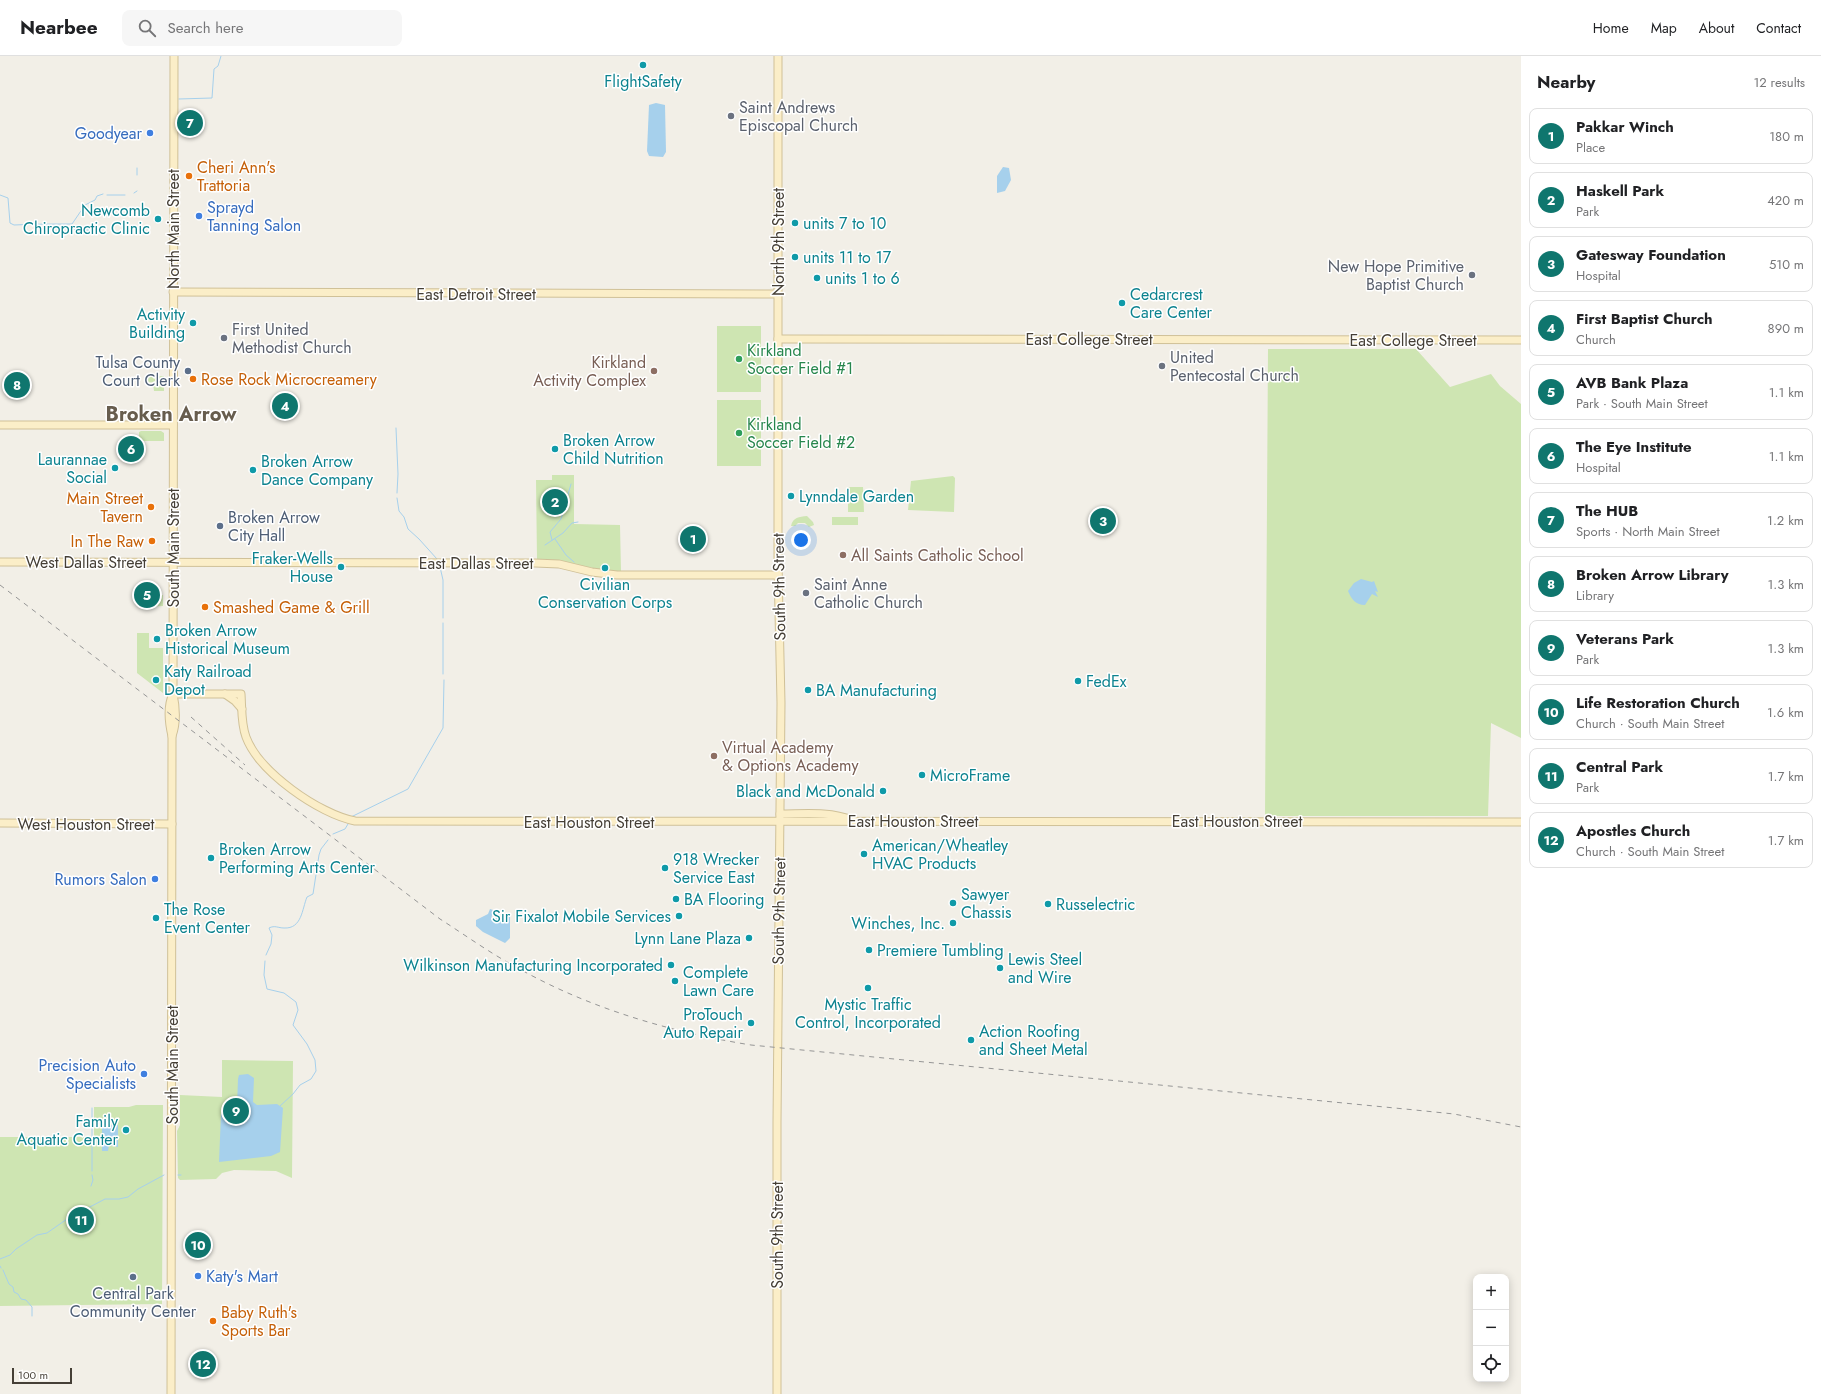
<!DOCTYPE html>
<html lang="en">
<head>
<meta charset="utf-8">
<style>
  body { margin:0; font-family:Jost,sans-serif; background:#f6f6f6; color:#202124 }
  .controls { position:absolute; right:12px; bottom:12px; display:grid; overflow:hidden; border-radius:8px; box-shadow:0 2px 10px #0003 }
  .controls button { width:36px; height:36px; display:grid; place-items:center; padding:0; border:0; border-bottom:1px solid #e0e0e0; background:#fff; color:#202124; font:20px sans-serif }
  .scale { position:absolute; left:12px; bottom:10px; width:60px; box-sizing:border-box; padding-left:4px; border:2px solid #453f36; border-top:0; font-size:11px; line-height:14px; white-space:nowrap; color:#453f36; -webkit-text-stroke:3px #fff; paint-order:stroke }
  .you { position:absolute; left:801px; top:484px; width:14px; height:14px; margin:-10px; border:3px solid #fff; border-radius:50%; background:#1a73e8; box-shadow:0 0 0 6px #1a73e833 }
  .badge { display:grid; place-items:center; width:26px; height:26px; border-radius:50%; background:#0f766e; color:#fff; font-size:13px; font-weight:700 }
  .pin { position:absolute; translate:-50% -50%; border:2px solid #fff; box-shadow:0 1px 4px #0006 }
  .list { margin:0; padding:0; list-style:none }
  h2 { display:flex; justify-content:space-between; align-items:center; height:52px; margin:0; padding:0 16px; font-size:17px }
  h2 small { font-size:13px; font-weight:400; color:#757577 }
  .list li { display:grid; grid-template-columns:26px 1fr auto; gap:12px; align-items:center; box-sizing:border-box; height:56px; margin:0 8px 8px; padding:0 8px; border:1px solid #e0e0e0; border-radius:8px }
  .list b { display:block; font-size:15px; white-space:nowrap }
  .list p { margin:0; font-size:13px; white-space:nowrap; color:#757577 }
  .list em { font-size:13px; font-style:normal; color:#757577 }
  .icon { flex:none; width:22px; height:22px; fill:none; stroke:currentColor; stroke-width:2; stroke-linecap:round; stroke-linejoin:round }
  .map { position:relative; flex:none; width:1521px; height:1338px; overflow:hidden }
  header { display:flex; align-items:center; gap:24px; box-sizing:border-box; height:56px; padding:0 20px; background:#fff; border-bottom:1px solid #e0e0e0 }
  header strong { font-size:19px }
  nav { display:flex; gap:22px; margin-inline-start:auto; font-size:14px }
  .search { width:280px; height:36px; background:#f6f6f6; display:flex; align-items:center; gap:10px; box-sizing:border-box; padding:0 14px; border-radius:8px; color:#757577; font-size:15px }
  main { display:flex }
  aside { flex:1; background:#fff }
  .map>svg:first-child { display:block }
  .green { fill:#cee5b2 }
  .water { fill:#a6d0ec }
  .lines { fill:none; stroke-linecap:round; stroke-linejoin:round }
  .stream { stroke:#a6d0ec; stroke-width:1 }
  .secondary-casing { stroke:#d0c198; stroke-width:9 }
  .secondary { stroke:#fbeec8; stroke-width:7 }
  .rail { stroke:#969696; stroke-width:1; stroke-dasharray:5 5; stroke-linecap:butt }
  .culture-dot { fill:#0f9aa8; stroke:#fff; stroke-width:1.5 }
  .worship-dot { fill:#6b7280; stroke:#fff; stroke-width:1.5 }
  .shop-dot { fill:#3f7fe0; stroke:#fff; stroke-width:1.5 }
  .food-dot { fill:#e8710a; stroke:#fff; stroke-width:1.5 }
  .leisure-dot { fill:#2e9e5b; stroke:#fff; stroke-width:1.5 }
  .service-dot { fill:#5c6f8a; stroke:#fff; stroke-width:1.5 }
  .education-dot { fill:#8d6e63; stroke:#fff; stroke-width:1.5 }
  .labels { text-anchor:middle; dominant-baseline:central; stroke-width:3; stroke-linejoin:round; paint-order:stroke }
  .culture-label { font-size:16px; fill:#0d838f; stroke:#fff; text-anchor:start }
  .worship-label { font-size:16px; fill:#5b616d; stroke:#fff; text-anchor:start }
  .shop-label { font-size:16px; fill:#366cbe; stroke:#fff; text-anchor:end }
  .food-label { font-size:16px; fill:#c56008; stroke:#fff; text-anchor:start }
  .street-label { font-size:16px; fill:#453f36; stroke:#fff }
  .leisure-label { font-size:16px; fill:#27864d; stroke:#fff; text-anchor:start }
  .service-label { font-size:16px; fill:#4e5e75; stroke:#fff; text-anchor:end }
  .education-label { font-size:16px; fill:#785e54; stroke:#fff; text-anchor:start }
  .district-label { font-size:20px; font-weight:bold; fill:#675d4e; stroke:#fff }
</style>
</head>
<body>
<header>
<strong>Nearbee</strong>
<div class="search"><svg class="icon" aria-label="search" viewBox="0 0 24 24"><circle cx="10" cy="10" r="6"/><path d="M15 15l6 6"/></svg>Search here</div>
<nav><a>Home</a><a>Map</a><a>About</a><a>Contact</a></nav>
</header>
<main>
<div class="map">
<svg width="1521" height="1338" viewBox="0 0 1521 1338">
  <rect width="100%" height="100%" fill="#f2efe7"/>
  <!-- green -->
  <g class="green">
    <rect x="717" y="270" width="44" height="66"/>
    <path d="M1268,293H1416L1450,331L1491,318L1500,330L1521,348V682L1491,667L1488,760H1265Z"/>
    <path d="M164,320V335H154L153,326L144,327V321Z"/>
    <rect x="717" y="344" width="44" height="66"/>
    <path d="M141,375H161L164,377V385H139V376Z"/>
    <path d="M552,419H574V468L620,469L621,516C592,513 566,506 537,503L536,424H552Z"/>
    <path d="M953,420L955,422L954,456L908,454L911,425Z"/>
    <path d="M848,431H863L864,456H848Z"/>
    <path d="M807,460L813,466L814,469L809,471L805,467H798L795,470H791C793,461 799,461 807,460Z"/>
    <rect x="832" y="461" width="26" height="8"/>
    <path d="M138,527H154V531H156V539H163V550L141,551L138,550Z"/>
    <path d="M137,577H149V592H163V637L137,617Z"/>
    <path d="M222,1004L293,1005L292,1122L276,1115L234,1114L222,1117L216,1123L180,1124L178,1122L177,1075L180,1069V1039L222,1041Z"/>
    <path d="M136,1049H163L162,1248L0,1250V1081H94V1051H129Z"/>
  </g>
  <!-- water -->
  <g class="water">
    <path d="M656,47L665,49L666,96L663,101L649,100L647,95L649,49Z"/>
    <path d="M1003,111L1009,112L1011,124L1005,135L997,137V120Z"/>
    <path d="M1361,523L1372,526L1374,525L1378,536L1375,535L1378,541L1372,538L1365,549C1355,549 1351,542 1348,535L1354,527Z"/>
    <path d="M490,853L493,854L491,864L506,858L510,861V882L505,887L483,876L476,870V864L488,858Z"/>
    <path d="M248,1018L254,1022L253,1046L257,1049L277,1048L283,1052L280,1096L271,1100L219,1106L221,1058L237,1050L238,1023L239,1019Z"/>
    <path d="M102,1069H118V1091L109,1089L108,1095H102Z"/>
  </g>
  <g class="lines">
    <!-- stream -->
    <g class="stream">
      <path d="M179,43L212,42L214,13L218,10L221,0"/>
      <path d="M137,112V119"/>
      <path d="M134,137L137,135"/>
      <path d="M0,139L8,142L10,167L14,169C33,168 53,168 72,168L85,149L95,144L97,140L103,138"/>
      <path d="M107,139H125"/>
      <path d="M74,173L81,174"/>
      <path d="M86,174H97"/>
      <path d="M396,372L398,418L397,437"/>
      <path d="M397,442L399,455L404,461L408,473L419,483L437,503"/>
      <path d="M555,483L566,499L574,506"/>
      <path d="M552,484L550,476L561,463L571,428"/>
      <path d="M545,489L563,477L572,467L578,466"/>
      <path d="M440,511L443,524V562"/>
      <path d="M443,618V567"/>
      <path d="M351,761L408,733L443,672L444,624"/>
      <path d="M333,778L345,773L348,768"/>
      <path d="M266,899L271,888L272,879L269,872C275,869 278,872 284,872C302,873 302,853 307,841L313,838L319,799L321,793L328,784"/>
      <path d="M265,905L264,919L267,933L284,937L296,946L298,954L293,969L307,988L315,1004L316,1015L311,1023L300,1029L293,1038L280,1050"/>
      <path d="M92,1083V1052"/>
      <path d="M92,1090V1115"/>
      <path d="M178,1119H181"/>
      <path d="M91,1130L93,1124L92,1119"/>
      <path d="M0,1203L10,1199L16,1193L37,1179L47,1177L67,1163L105,1143H119L128,1141L138,1133L164,1119"/>
      <path d="M0,1210L1,1212"/>
      <path d="M3,1214L9,1228L13,1231L14,1236L18,1238L21,1243L26,1244L32,1251V1260"/>
    </g>
    <defs>
      <g id="secondary">
        <path d="M173,236L778,238"/>
        <path d="M778,283L1521,284"/>
        <path d="M0,369H173"/>
        <path d="M0,506L535,507L559,508L592,516L617,519H778"/>
        <path d="M173,638H241C242,652 241,668 246,681C259,716 319,758 355,765L1521,766"/>
        <path d="M225,638L235,645L242,653"/>
        <path d="M172,680C177,666 176,652 173,638L174,0"/>
        <path d="M780,758C804,758 829,755 852,764"/>
        <path d="M0,767L172,768"/>
        <path d="M171,1338L172,680C169,667 167,650 173,638"/>
        <path d="M777,1338V1066L781,647L778,512V0"/>
      </g>
    </defs>
    <!-- secondary casing -->
    <use href="#secondary" class="secondary-casing"/>
    <!-- secondary -->
    <use href="#secondary" class="secondary"/>
    <!-- rail -->
    <g class="rail">
      <path d="M0,529L440,863C465,879 490,897 516,911C588,952 670,976 751,989L1415,1054L1454,1058L1521,1071"/>
      <path d="M191,661L245,709"/>
    </g>
  </g>
  <!-- markers -->
  <g class="culture-dot">
    <circle cx="643" cy="9" r="4"/>
    <circle cx="158" cy="163" r="4"/>
    <circle cx="795" cy="167" r="4"/>
    <circle cx="795" cy="201" r="4"/>
    <circle cx="817" cy="222" r="4"/>
    <circle cx="1122" cy="247" r="4"/>
    <circle cx="193" cy="267" r="4"/>
    <circle cx="555" cy="393" r="4"/>
    <circle cx="115" cy="412" r="4"/>
    <circle cx="253" cy="414" r="4"/>
    <circle cx="791" cy="440" r="4"/>
    <circle cx="341" cy="511" r="4"/>
    <circle cx="605" cy="512" r="4"/>
    <circle cx="157" cy="583" r="4"/>
    <circle cx="156" cy="624" r="4"/>
    <circle cx="1078" cy="625" r="4"/>
    <circle cx="808" cy="634" r="4"/>
    <circle cx="922" cy="719" r="4"/>
    <circle cx="883" cy="735" r="4"/>
    <circle cx="864" cy="798" r="4"/>
    <circle cx="211" cy="802" r="4"/>
    <circle cx="665" cy="812" r="4"/>
    <circle cx="676" cy="843" r="4"/>
    <circle cx="953" cy="847" r="4"/>
    <circle cx="1048" cy="848" r="4"/>
    <circle cx="679" cy="860" r="4"/>
    <circle cx="156" cy="862" r="4"/>
    <circle cx="953" cy="867" r="4"/>
    <circle cx="749" cy="882" r="4"/>
    <circle cx="869" cy="894" r="4"/>
    <circle cx="671" cy="909" r="4"/>
    <circle cx="1000" cy="912" r="4"/>
    <circle cx="675" cy="925" r="4"/>
    <circle cx="868" cy="932" r="4"/>
    <circle cx="751" cy="967" r="4"/>
    <circle cx="971" cy="984" r="4"/>
    <circle cx="126" cy="1074" r="4"/>
  </g>
  <g class="worship-dot">
    <circle cx="731" cy="60" r="4"/>
    <circle cx="1472" cy="219" r="4"/>
    <circle cx="224" cy="282" r="4"/>
    <circle cx="1162" cy="310" r="4"/>
    <circle cx="806" cy="537" r="4"/>
  </g>
  <g class="shop-dot">
    <circle cx="150" cy="77" r="4"/>
    <circle cx="199" cy="160" r="4"/>
    <circle cx="155" cy="823" r="4"/>
    <circle cx="144" cy="1018" r="4"/>
    <circle cx="198" cy="1220" r="4"/>
  </g>
  <g class="food-dot">
    <circle cx="189" cy="120" r="4"/>
    <circle cx="193" cy="323" r="4"/>
    <circle cx="151" cy="451" r="4"/>
    <circle cx="152" cy="485" r="4"/>
    <circle cx="205" cy="551" r="4"/>
    <circle cx="213" cy="1265" r="4"/>
  </g>
  <g class="leisure-dot">
    <circle cx="739" cy="303" r="4"/>
    <circle cx="739" cy="377" r="4"/>
  </g>
  <g class="service-dot">
    <circle cx="188" cy="315" r="4"/>
    <circle cx="220" cy="470" r="4"/>
    <circle cx="133" cy="1221" r="4"/>
  </g>
  <g class="education-dot">
    <circle cx="654" cy="315" r="4"/>
    <circle cx="843" cy="499" r="4"/>
    <circle cx="714" cy="700" r="4"/>
  </g>
  <g class="labels">
    <!-- culture labels -->
    <g class="culture-label">
      <text x="643" y="25" text-anchor="middle">FlightSafety</text>
      <text x="150" y="154" text-anchor="end">Newcomb<tspan x="150" dy="18">Chiropractic Clinic</tspan></text>
      <text x="803" y="167">units 7 to 10</text>
      <text x="803" y="201">units 11 to 17</text>
      <text x="825" y="222">units 1 to 6</text>
      <text x="1130" y="238">Cedarcrest<tspan x="1130" dy="18">Care Center</tspan></text>
      <text x="185" y="258" text-anchor="end">Activity<tspan x="185" dy="18">Building</tspan></text>
      <text x="563" y="384">Broken Arrow<tspan x="563" dy="18">Child Nutrition</tspan></text>
      <text x="107" y="403" text-anchor="end">Laurannae<tspan x="107" dy="18">Social</tspan></text>
      <text x="261" y="405">Broken Arrow<tspan x="261" dy="18">Dance Company</tspan></text>
      <text x="799" y="440">Lynndale Garden</text>
      <text x="333" y="502" text-anchor="end">Fraker-Wells<tspan x="333" dy="18">House</tspan></text>
      <text x="605" y="528" text-anchor="middle">Civilian<tspan x="605" dy="18">Conservation Corps</tspan></text>
      <text x="165" y="574">Broken Arrow<tspan x="165" dy="18">Historical Museum</tspan></text>
      <text x="164" y="615">Katy Railroad<tspan x="164" dy="18">Depot</tspan></text>
      <text x="1086" y="625">FedEx</text>
      <text x="816" y="634">BA Manufacturing</text>
      <text x="930" y="719">MicroFrame</text>
      <text x="875" y="735" text-anchor="end">Black and McDonald</text>
      <text x="872" y="789">American/Wheatley<tspan x="872" dy="18">HVAC Products</tspan></text>
      <text x="219" y="793">Broken Arrow<tspan x="219" dy="18">Performing Arts Center</tspan></text>
      <text x="673" y="803">918 Wrecker<tspan x="673" dy="18">Service East</tspan></text>
      <text x="961" y="838">Sawyer<tspan x="961" dy="18">Chassis</tspan></text>
      <text x="684" y="843">BA Flooring</text>
      <text x="1056" y="848">Russelectric</text>
      <text x="164" y="853">The Rose<tspan x="164" dy="18">Event Center</tspan></text>
      <text x="671" y="860" text-anchor="end">Sir Fixalot Mobile Services</text>
      <text x="945" y="867" text-anchor="end">Winches, Inc.</text>
      <text x="741" y="882" text-anchor="end">Lynn Lane Plaza</text>
      <text x="877" y="894">Premiere Tumbling</text>
      <text x="1008" y="903">Lewis Steel<tspan x="1008" dy="18">and Wire</tspan></text>
      <text x="663" y="909" text-anchor="end">Wilkinson Manufacturing Incorporated</text>
      <text x="683" y="916">Complete<tspan x="683" dy="18">Lawn Care</tspan></text>
      <text x="868" y="948" text-anchor="middle">Mystic Traffic<tspan x="868" dy="18">Control, Incorporated</tspan></text>
      <text x="743" y="958" text-anchor="end">ProTouch<tspan x="743" dy="18">Auto Repair</tspan></text>
      <text x="979" y="975">Action Roofing<tspan x="979" dy="18">and Sheet Metal</tspan></text>
      <text x="118" y="1065" text-anchor="end">Family<tspan x="118" dy="18">Aquatic Center</tspan></text>
    </g>
    <!-- worship labels -->
    <g class="worship-label">
      <text x="739" y="51">Saint Andrews<tspan x="739" dy="18">Episcopal Church</tspan></text>
      <text x="1464" y="210" text-anchor="end">New Hope Primitive<tspan x="1464" dy="18">Baptist Church</tspan></text>
      <text x="232" y="273">First United<tspan x="232" dy="18">Methodist Church</tspan></text>
      <text x="1170" y="301">United<tspan x="1170" dy="18">Pentecostal Church</tspan></text>
      <text x="814" y="528">Saint Anne<tspan x="814" dy="18">Catholic Church</tspan></text>
    </g>
    <!-- shop labels -->
    <g class="shop-label">
      <text x="142" y="77">Goodyear</text>
      <text x="207" y="151" text-anchor="start">Sprayd<tspan x="207" dy="18">Tanning Salon</tspan></text>
      <text x="147" y="823">Rumors Salon</text>
      <text x="136" y="1009">Precision Auto<tspan x="136" dy="18">Specialists</tspan></text>
      <text x="206" y="1220" text-anchor="start">Katy's Mart</text>
    </g>
    <!-- food labels -->
    <g class="food-label">
      <text x="197" y="111">Cheri Ann's<tspan x="197" dy="18">Trattoria</tspan></text>
      <text x="201" y="323">Rose Rock Microcreamery</text>
      <text x="143" y="442" text-anchor="end">Main Street<tspan x="143" dy="18">Tavern</tspan></text>
      <text x="144" y="485" text-anchor="end">In The Raw</text>
      <text x="213" y="551">Smashed Game &amp; Grill</text>
      <text x="221" y="1256">Baby Ruth's<tspan x="221" dy="18">Sports Bar</tspan></text>
    </g>
    <!-- street labels -->
    <g class="street-label">
      <text transform="translate(173 173) rotate(-90)">North Main Street</text>
      <text transform="translate(778 186) rotate(-90)">North 9th Street</text>
      <text x="476" y="238">East Detroit Street</text>
      <text x="1089" y="283">East College Street</text>
      <text x="1413" y="284">East College Street</text>
      <text transform="translate(173 492) rotate(-90)">South Main Street</text>
      <text x="86" y="506">West Dallas Street</text>
      <text x="476" y="507">East Dallas Street</text>
      <text transform="translate(779 531) rotate(-91)">South 9th Street</text>
      <text x="913" y="765">East Houston Street</text>
      <text x="1237" y="765">East Houston Street</text>
      <text x="589" y="766">East Houston Street</text>
      <text x="86" y="768">West Houston Street</text>
      <text transform="translate(779 855) rotate(-89)">South 9th Street</text>
      <text transform="translate(172 1009) rotate(-90)">South Main Street</text>
      <text transform="translate(777 1179) rotate(-90)">South 9th Street</text>
    </g>
    <!-- leisure labels -->
    <g class="leisure-label">
      <text x="747" y="294">Kirkland<tspan x="747" dy="18">Soccer Field #1</tspan></text>
      <text x="747" y="368">Kirkland<tspan x="747" dy="18">Soccer Field #2</tspan></text>
    </g>
    <!-- service labels -->
    <g class="service-label">
      <text x="180" y="306">Tulsa County<tspan x="180" dy="18">Court Clerk</tspan></text>
      <text x="228" y="461" text-anchor="start">Broken Arrow<tspan x="228" dy="18">City Hall</tspan></text>
      <text x="133" y="1237" text-anchor="middle">Central Park<tspan x="133" dy="18">Community Center</tspan></text>
    </g>
    <!-- education labels -->
    <g class="education-label">
      <text x="646" y="306" text-anchor="end">Kirkland<tspan x="646" dy="18">Activity Complex</tspan></text>
      <text x="851" y="499">All Saints Catholic School</text>
      <text x="722" y="691">Virtual Academy<tspan x="722" dy="18">&amp; Options Academy</tspan></text>
    </g>
    <!-- district labels -->
    <g class="district-label">
      <text x="171" y="358">Broken Arrow</text>
    </g>
  </g>
</svg>
<div class="controls">
<button>+</button>
<button>−</button>
<button><svg class="icon" aria-label="locate" viewBox="0 0 24 24"><circle cx="12" cy="12" r="6"/><path d="M12 2v4M12 18v4M2 12h4M18 12h4"/></svg></button>
</div>
<div class="scale">100 m</div>
<div class="you"></div>
<div class="pin badge" style="left:693px;top:483px">1</div>
<div class="pin badge" style="left:555px;top:446px">2</div>
<div class="pin badge" style="left:1103px;top:465px">3</div>
<div class="pin badge" style="left:285px;top:350px">4</div>
<div class="pin badge" style="left:147px;top:539px">5</div>
<div class="pin badge" style="left:131px;top:393px">6</div>
<div class="pin badge" style="left:190px;top:67px">7</div>
<div class="pin badge" style="left:17px;top:329px">8</div>
<div class="pin badge" style="left:236px;top:1055px">9</div>
<div class="pin badge" style="left:198px;top:1189px">10</div>
<div class="pin badge" style="left:81px;top:1164px">11</div>
<div class="pin badge" style="left:203px;top:1308px">12</div>
</div>
<aside>
<h2>Nearby<small>12 results</small></h2>
<ul class="list">
<li><span class="badge">1</span><div><b>Pakkar Winch</b><p>Place</p></div><em>180 m</em></li>
<li><span class="badge">2</span><div><b>Haskell Park</b><p>Park</p></div><em>420 m</em></li>
<li><span class="badge">3</span><div><b>Gatesway Foundation</b><p>Hospital</p></div><em>510 m</em></li>
<li><span class="badge">4</span><div><b>First Baptist Church</b><p>Church</p></div><em>890 m</em></li>
<li><span class="badge">5</span><div><b>AVB Bank Plaza</b><p>Park · South Main Street</p></div><em>1.1 km</em></li>
<li><span class="badge">6</span><div><b>The Eye Institute</b><p>Hospital</p></div><em>1.1 km</em></li>
<li><span class="badge">7</span><div><b>The HUB</b><p>Sports · North Main Street</p></div><em>1.2 km</em></li>
<li><span class="badge">8</span><div><b>Broken Arrow Library</b><p>Library</p></div><em>1.3 km</em></li>
<li><span class="badge">9</span><div><b>Veterans Park</b><p>Park</p></div><em>1.3 km</em></li>
<li><span class="badge">10</span><div><b>Life Restoration Church</b><p>Church · South Main Street</p></div><em>1.6 km</em></li>
<li><span class="badge">11</span><div><b>Central Park</b><p>Park</p></div><em>1.7 km</em></li>
<li><span class="badge">12</span><div><b>Apostles Church</b><p>Church · South Main Street</p></div><em>1.7 km</em></li>
</ul>
</aside>
</main>
</body>
</html>
